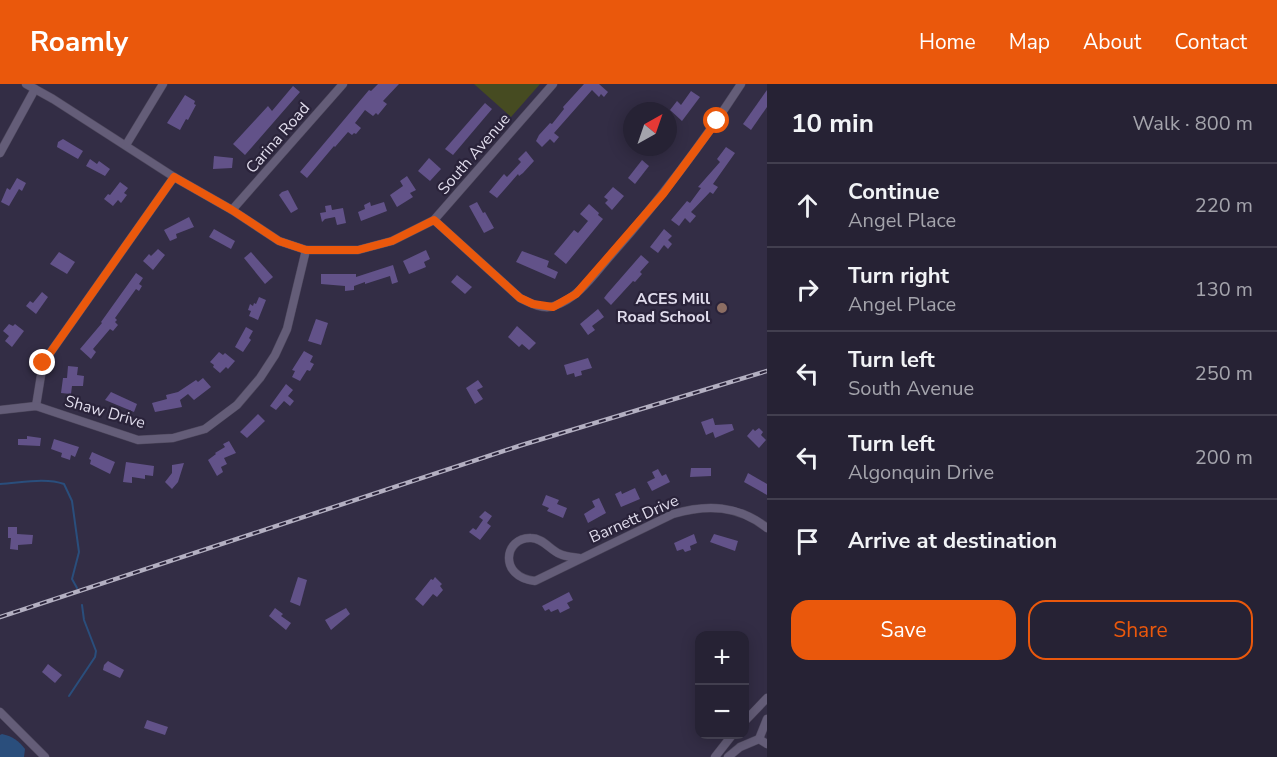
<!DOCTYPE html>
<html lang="en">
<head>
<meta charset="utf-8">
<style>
  body { margin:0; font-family:"Nunito Sans",sans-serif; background:#322f40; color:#f1f3f6 }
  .controls { position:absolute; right:18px; bottom:18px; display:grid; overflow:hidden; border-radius:12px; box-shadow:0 3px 15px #0003 }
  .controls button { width:54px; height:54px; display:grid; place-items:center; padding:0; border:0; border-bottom:2px solid #423f4f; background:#262234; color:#f1f3f6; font:30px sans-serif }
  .compass { position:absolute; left:623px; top:18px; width:54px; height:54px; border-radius:50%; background:#262234; box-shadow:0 3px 15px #0003; rotate:40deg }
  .stop { position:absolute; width:18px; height:18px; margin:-14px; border:4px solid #ea580c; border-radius:50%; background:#fff }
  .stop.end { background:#ea580c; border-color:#fff; box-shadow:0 2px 6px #0008 }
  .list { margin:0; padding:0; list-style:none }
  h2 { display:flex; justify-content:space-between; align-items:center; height:78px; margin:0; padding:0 24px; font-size:26px }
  h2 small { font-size:20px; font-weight:400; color:#a4a4ac }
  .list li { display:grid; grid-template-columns:39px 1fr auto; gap:18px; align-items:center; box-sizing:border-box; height:84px; padding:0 24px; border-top:2px solid #423f4f }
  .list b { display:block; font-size:22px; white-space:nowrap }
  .list p { margin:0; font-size:20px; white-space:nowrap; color:#a4a4ac }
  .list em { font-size:20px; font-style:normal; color:#a4a4ac }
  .actions { display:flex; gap:12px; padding:18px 24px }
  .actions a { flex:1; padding:14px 0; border:2px solid #ea580c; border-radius:18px; text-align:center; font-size:21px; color:#ea580c }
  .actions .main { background:#ea580c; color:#fff }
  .icon { flex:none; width:33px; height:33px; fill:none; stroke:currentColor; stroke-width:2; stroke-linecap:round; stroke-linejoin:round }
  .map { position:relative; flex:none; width:767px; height:673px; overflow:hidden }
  header { display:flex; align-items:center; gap:36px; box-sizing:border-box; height:84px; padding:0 30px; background:#ea580c; color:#fff }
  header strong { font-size:28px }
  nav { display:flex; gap:33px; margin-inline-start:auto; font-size:21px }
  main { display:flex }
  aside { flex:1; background:#262234 }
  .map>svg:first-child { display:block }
  .green { fill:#464b21 }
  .water { fill:#2a4e7c }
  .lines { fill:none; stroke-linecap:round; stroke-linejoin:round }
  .stream { stroke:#2a4e7c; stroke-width:2 }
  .building { fill:#625289 }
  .minor-casing { stroke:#4e485d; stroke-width:9 }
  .minor { stroke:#645d78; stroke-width:8 }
  .rail-casing { stroke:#b3afc1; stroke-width:4.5 }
  .rail { stroke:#2a233a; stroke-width:2; stroke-dasharray:7; stroke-linecap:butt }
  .route { stroke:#ea580c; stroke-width:8 }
  .education-dot { fill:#8d6e63; stroke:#2a233a; stroke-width:2 }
  .labels { text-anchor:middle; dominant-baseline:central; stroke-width:4.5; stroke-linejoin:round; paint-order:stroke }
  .street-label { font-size:16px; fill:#dfdbeb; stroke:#2a233a }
  .poi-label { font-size:16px; font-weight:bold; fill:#dfdbeb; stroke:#2a233a; text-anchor:end }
</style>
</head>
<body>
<header>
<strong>Roamly</strong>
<nav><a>Home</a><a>Map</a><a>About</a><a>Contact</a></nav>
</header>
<main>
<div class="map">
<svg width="767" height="673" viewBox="0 0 767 673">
  <rect width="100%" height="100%" fill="#332d45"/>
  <!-- green -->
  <path class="green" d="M474,0H540L511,33Z"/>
  <!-- water -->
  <path class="water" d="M2,650C12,652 19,657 25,665L24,673H0V651Z"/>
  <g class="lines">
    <!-- stream -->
    <g class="stream">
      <path d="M0,400C20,399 45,393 64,400L72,417L79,468L72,495L77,504"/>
      <path d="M69,612L95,573L96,567L84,536L82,521"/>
    </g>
  </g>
  <!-- building -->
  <g class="building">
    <path d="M378,0H399L383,17L387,20L378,31L376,29L373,32L365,26L355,39L361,44L356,50L354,49L352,51L348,48L335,63L334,62L307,94L300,88L369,6L371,7Z"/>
    <path d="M584,0H599L608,8L604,13L601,10L599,13L592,6L554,49L559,53L554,59L550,55L542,63L536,57L539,51L550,39L552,40L564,25L563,23Z"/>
    <path d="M293,2L300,8L245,71L233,60L268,22L272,27Z"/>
    <path d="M767,6V23L751,46L743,40Z"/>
    <path d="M691,7L700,13L682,37L670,26L677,17L681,21Z"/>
    <path d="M185,11L195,17L194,20L196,21L188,36L186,35L180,46L167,39Z"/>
    <path d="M485,19L492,25L453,71L445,65Z"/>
    <path d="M63,55L83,67L78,75L57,63L58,58Z"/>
    <path d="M726,63L735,69L713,100L718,103L713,110L710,108L691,128L696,132L690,139L685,134L679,142L671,136L687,117L690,119L701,104L698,103L720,78L717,75Z"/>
    <path d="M526,67L534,77L523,89L519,92L518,90L497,114L489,108L504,90L507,93L521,78L518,75Z"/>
    <path d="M214,72L233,74L232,84L213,85Z"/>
    <path d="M429,74L441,85L430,97L418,87Z"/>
    <path d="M90,75L97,80L99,77L110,85L105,92L86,82Z"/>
    <path d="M642,76L649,82L635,100L628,94Z"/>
    <path d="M407,92L416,106L410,109L413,113L397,123L390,111L403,102L400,97Z"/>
    <path d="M17,94L26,99L22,107L19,105L9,122L1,118L7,104L10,106Z"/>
    <path d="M120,98L128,104L124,109L127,111L121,119L118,116L113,122L104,115L108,110L110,111Z"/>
    <path d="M613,103L624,112L612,126L605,119L608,116L604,113Z"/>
    <path d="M288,106L298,125L291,129L279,111L282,108Z"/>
    <path d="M370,118L371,122L384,118L387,127L361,137L358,128L365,125L364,121Z"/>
    <path d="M477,118L483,129L485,128L494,144L484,149L469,122Z"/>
    <path d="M589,120L599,129L598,131L603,135L566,180L554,170L574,146L578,149L588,137L580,130Z"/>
    <path d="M331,121L332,126L343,124L346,139L337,141L335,133L325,135L322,138L320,129L326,128L325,122Z"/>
    <path d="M189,133L194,143L176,150L177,154L170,157L164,146Z"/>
    <path d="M214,145L235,157L231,165L209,153Z"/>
    <path d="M664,145L672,152L668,156L672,160L668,165L664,161L658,169L650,163Z"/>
    <path d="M158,165L165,171L153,186L143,177L149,170L151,172Z"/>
    <path d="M426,166L430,175L424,178L426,183L409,190L403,177Z"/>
    <path d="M522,167L549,177L547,183L558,188L555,195L516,178Z"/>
    <path d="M59,168L75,178L67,190L50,180Z"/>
    <path d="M251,168L273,193L265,200L244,174Z"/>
    <path d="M641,171L649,178L640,188L642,190L635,198L633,197L611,221L604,214L607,210Z"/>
    <path d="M393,181L398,198L392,200L390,192L365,200V198L354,202V206L345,207V202L321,200V190H356V193Z"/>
    <path d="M136,189L143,194L139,200L142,202L139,207L136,205L115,234L117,236L115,238L118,241L113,247L110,245L93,265L96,268L91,275L80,265L102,239L101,238Z"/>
    <path d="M457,191L472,203L465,210L451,198Z"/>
    <path d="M42,208L48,213L36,230L26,222L30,217L33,219Z"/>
    <path d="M259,213L266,216L258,236L249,232L251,227L248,226L250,220L253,222L254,219L256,220Z"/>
    <path d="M598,225L604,233L592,242L595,246L588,251L580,240Z"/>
    <path d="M316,235L328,239L321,261L308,257Z"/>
    <path d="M9,240L13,242L15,240L24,247L12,263L5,257L9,252L3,247Z"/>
    <path d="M517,242L536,259L529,266L522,260L519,263L508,253Z"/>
    <path d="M246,243L253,247L249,254L251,256L243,268L235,263Z"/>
    <path d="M304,267L313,272L310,278L314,280L310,287L307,286L300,297L292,293L295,287L292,286Z"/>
    <path d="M219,268L223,271L225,269L235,277L228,285L226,283L220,289L213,283L214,281L210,278Z"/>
    <path d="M588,274L592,284L581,287L582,291L575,293L574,289L567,291L564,281Z"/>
    <path d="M68,282L78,283L77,291L84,292L83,302H72L71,310L61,309L63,294H67Z"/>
    <path d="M203,294L211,303L194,316L188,310L180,316L182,323L155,328L152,319L167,315L166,311L178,308L196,296L198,298Z"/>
    <path d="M478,296L483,303L477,306L483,315L475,320L466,304Z"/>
    <path d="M286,300L293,306L288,312L294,317L290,322L284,317L276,326L270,322Z"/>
    <path d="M111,308L137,320L134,328L105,316Z"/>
    <path d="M258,330L265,337L247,354L240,348Z"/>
    <path d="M713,334L715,341L732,340L734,346L715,354L713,348L706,351L701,338Z"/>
    <path d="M759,344L763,348L761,351L766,356L759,364L747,352L753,345L755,347Z"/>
    <path d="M27,352L41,354L40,362L18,361V355H27Z"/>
    <path d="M54,355L79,363L75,373L71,371L70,376L61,373L62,369L51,365Z"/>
    <path d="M229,357L236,369L224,374L227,380L221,383L223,388L217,392L208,376L216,370L215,369L225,363L223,360Z"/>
    <path d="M92,368L115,378L110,390L90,380L91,376L89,375Z"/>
    <path d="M126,378L154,382L153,392L145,391V395L132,393V399L123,398Z"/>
    <path d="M184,379L178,398L172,405L165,398L172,389V381Z"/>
    <path d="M691,384H711V392L690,393Z"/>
    <path d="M658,385L662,392L666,390L670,398L652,407L647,398L655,394L652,388Z"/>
    <path d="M748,389L767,400V411L744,398Z"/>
    <path d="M635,404L640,415L621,423L615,410L621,407L622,410Z"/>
    <path d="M546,411L559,416L557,420L567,424L563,434L547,427L549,424L542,421Z"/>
    <path d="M599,414L606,429L588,439L584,430L595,423L592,417Z"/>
    <path d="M485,427L492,432L487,439L491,442L480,456L469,448L473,444L476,446L483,436L479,433Z"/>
    <path d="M8,443H17V450L33,451L32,460L18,461V466L10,465L11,454H8Z"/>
    <path d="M694,450L697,459L690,462L691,466L685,468L683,465L677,467L674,459Z"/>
    <path d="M714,450L738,457L735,467L710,458Z"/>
    <path d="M298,493L307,496L300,522L290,518Z"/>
    <path d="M435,493L442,500L440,502L443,506L437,513L433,510L423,522L415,515L431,495L433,496Z"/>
    <path d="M569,508L573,516L567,519L570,524L560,529L558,525L551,528L549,525L545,527L542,522Z"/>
    <path d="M275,524L283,530L281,532L291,539L286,546L269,532Z"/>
    <path d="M346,524L350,530L331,546L325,536Z"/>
    <path d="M108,577L124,586L120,594L103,586L104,581Z"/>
    <path d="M48,580L62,591L55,599L42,588Z"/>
    <path d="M147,636L168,643L165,651L144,644Z"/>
  </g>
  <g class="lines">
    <defs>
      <g id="minor">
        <path d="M26,0L53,15L174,93L232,126L279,157L306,166H358L392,157L434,136L553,0"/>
        <path d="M126,61L163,0"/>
        <path d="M0,69L35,5"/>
        <path d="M232,126L343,0"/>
        <path d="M434,136L520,214C530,219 543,226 554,222C579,214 595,189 611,171C659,117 702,60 741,0"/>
        <path d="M36,322L43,279L174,93"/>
        <path d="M0,326L36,322L138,356L173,354L205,345L237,321L260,294L275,271L287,245L306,166"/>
        <path d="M579,474C574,473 566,473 560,470C550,466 543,454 531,454C504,453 498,493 535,497L673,430C707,420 738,421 767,444"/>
        <path d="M0,628L45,673"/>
        <path d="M767,635L759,655L767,660"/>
        <path d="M744,638L767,614"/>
        <path d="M715,673L733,650"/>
        <path d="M728,673L740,663L759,655"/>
      </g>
    </defs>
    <!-- minor casing -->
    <use href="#minor" class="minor-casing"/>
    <!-- minor -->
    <use href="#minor" class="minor"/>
    <defs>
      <path id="rail" d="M0,533L522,361L767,287"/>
    </defs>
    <!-- rail casing -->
    <use href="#rail" class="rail-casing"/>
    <!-- rail -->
    <use href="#rail" class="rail"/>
  </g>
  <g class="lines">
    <!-- route -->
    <path class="route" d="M43,279L174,93L232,126L279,157L306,166H358L392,157L434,136L520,214L533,220L553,223L576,210L663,110L717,37"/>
  </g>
  <!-- markers -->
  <circle class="education-dot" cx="722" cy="224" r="6"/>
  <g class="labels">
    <!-- street labels -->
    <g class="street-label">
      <text transform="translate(278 54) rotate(-49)">Carina Road</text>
      <text transform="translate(474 70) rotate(-49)">South Avenue</text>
      <text transform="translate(105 328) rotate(16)">Shaw Drive</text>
      <text transform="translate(634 435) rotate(-24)">Barnett Drive</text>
    </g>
    <!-- poi labels -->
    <g class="poi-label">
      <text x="710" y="215">ACES Mill<tspan x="710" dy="18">Road School</tspan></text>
    </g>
  </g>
</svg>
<div class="controls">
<button>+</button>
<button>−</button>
</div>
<svg class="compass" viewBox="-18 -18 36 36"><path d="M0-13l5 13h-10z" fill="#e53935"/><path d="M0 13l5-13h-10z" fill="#a4a4ac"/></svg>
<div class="stop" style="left:717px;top:37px"></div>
<div class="stop end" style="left:43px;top:279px"></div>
</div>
<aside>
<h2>10 min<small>Walk · 800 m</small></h2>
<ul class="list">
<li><svg class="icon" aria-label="ahead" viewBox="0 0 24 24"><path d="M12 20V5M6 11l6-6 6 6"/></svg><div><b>Continue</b><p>Angel Place</p></div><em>220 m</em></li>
<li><svg class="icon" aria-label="right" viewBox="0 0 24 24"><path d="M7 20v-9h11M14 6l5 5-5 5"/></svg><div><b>Turn right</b><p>Angel Place</p></div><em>130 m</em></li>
<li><svg class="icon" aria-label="left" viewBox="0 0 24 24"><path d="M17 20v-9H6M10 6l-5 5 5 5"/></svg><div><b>Turn left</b><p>South Avenue</p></div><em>250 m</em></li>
<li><svg class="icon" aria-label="left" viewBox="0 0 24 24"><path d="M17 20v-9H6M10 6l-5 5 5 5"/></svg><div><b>Turn left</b><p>Algonquin Drive</p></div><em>200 m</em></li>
<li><svg class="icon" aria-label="arrive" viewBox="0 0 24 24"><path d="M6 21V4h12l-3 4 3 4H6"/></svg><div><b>Arrive at destination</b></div></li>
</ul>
<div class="actions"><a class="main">Save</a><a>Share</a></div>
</aside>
</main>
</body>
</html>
